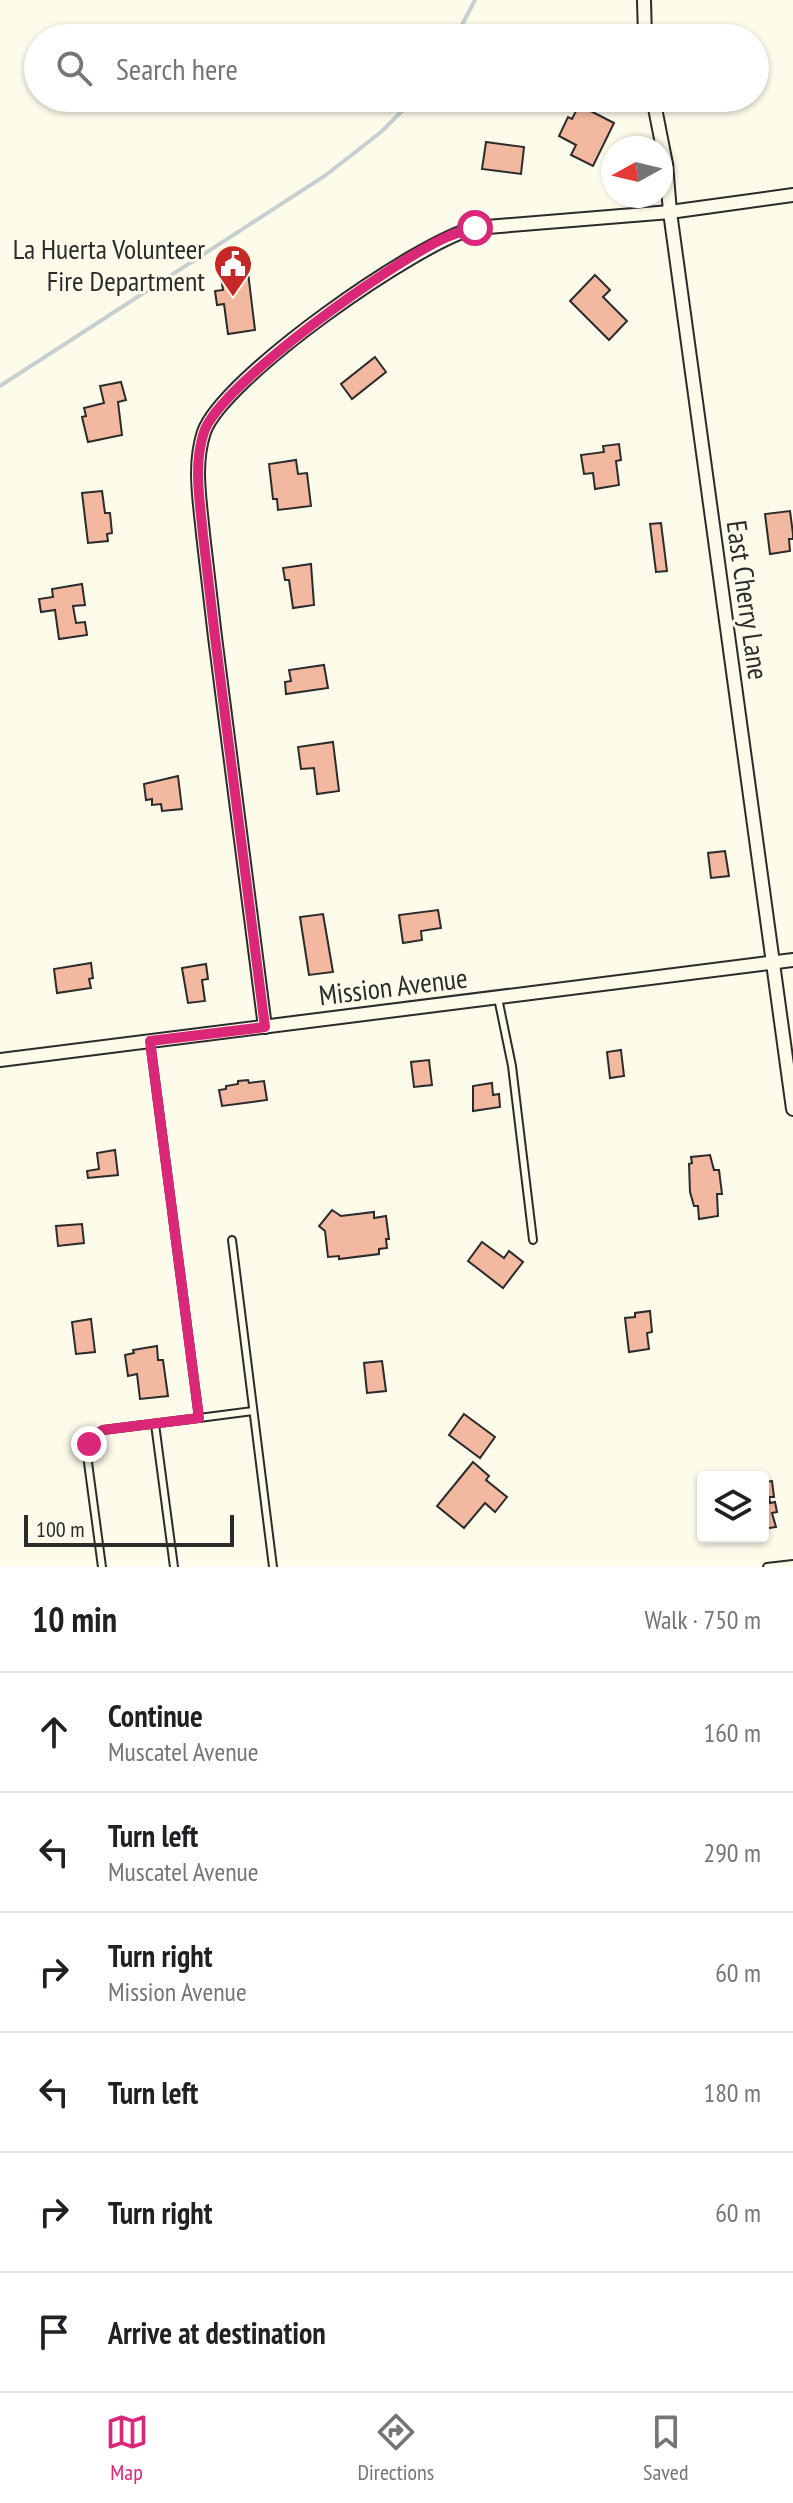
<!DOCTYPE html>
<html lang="en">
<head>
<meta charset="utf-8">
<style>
  body { margin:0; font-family:"PT Sans Narrow",sans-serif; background:#f6f6f6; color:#202124 }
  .controls { position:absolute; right:24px; bottom:24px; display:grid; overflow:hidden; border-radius:8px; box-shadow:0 2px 6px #0004 }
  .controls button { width:72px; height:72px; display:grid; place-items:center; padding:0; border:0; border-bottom:2px solid #e0e0e0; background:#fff; color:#202124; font:40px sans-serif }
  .compass { position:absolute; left:601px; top:136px; width:72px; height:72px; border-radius:50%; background:#fff; box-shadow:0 2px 6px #0004; rotate:262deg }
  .scale { position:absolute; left:24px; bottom:20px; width:210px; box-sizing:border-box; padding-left:8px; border:4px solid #2b2b2b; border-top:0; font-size:22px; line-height:28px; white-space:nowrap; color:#2b2b2b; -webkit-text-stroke:6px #fdfbea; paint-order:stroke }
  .stop { position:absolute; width:24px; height:24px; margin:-18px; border:6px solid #db2777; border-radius:50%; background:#fff }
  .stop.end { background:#db2777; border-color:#fff; box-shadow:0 2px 8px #0008 }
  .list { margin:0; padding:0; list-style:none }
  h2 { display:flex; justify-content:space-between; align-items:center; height:104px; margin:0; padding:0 32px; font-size:34px }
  h2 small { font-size:26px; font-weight:400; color:#757577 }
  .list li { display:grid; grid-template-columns:52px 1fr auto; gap:24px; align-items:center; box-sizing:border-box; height:120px; padding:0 32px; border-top:2px solid #e0e0e0 }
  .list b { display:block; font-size:30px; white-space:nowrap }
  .list p { margin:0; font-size:26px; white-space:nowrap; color:#757577 }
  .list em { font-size:26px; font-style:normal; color:#757577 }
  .icon { flex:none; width:44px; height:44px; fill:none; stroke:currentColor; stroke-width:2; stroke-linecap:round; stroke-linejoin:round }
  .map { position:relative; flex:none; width:793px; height:1567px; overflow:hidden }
  .search { position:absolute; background:#fff; box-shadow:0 2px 6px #0004; left:24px; right:24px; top:24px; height:88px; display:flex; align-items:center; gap:20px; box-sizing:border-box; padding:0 28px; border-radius:44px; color:#757577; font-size:30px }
  .sheet { height:824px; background:#fff }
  nav { display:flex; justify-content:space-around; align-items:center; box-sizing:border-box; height:112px; border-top:2px solid #e0e0e0; background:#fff; font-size:22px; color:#757577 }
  nav a { display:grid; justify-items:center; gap:4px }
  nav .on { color:#db2777 }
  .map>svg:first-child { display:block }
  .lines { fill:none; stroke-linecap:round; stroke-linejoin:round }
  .stream { stroke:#c7d0d0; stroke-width:4 }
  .building { fill:#f2b8a0; stroke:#2b2b2b; stroke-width:2 }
  .lane-casing { stroke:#2b2b2b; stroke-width:10 }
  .street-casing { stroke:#2b2b2b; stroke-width:16 }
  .lane { stroke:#fdfbea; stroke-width:6 }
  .street { stroke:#fdfbea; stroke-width:12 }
  .route { stroke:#db2777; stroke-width:10 }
  .labels { text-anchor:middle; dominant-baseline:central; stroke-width:6; stroke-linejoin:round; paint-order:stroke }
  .poi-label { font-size:28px; fill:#2b2b2b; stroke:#fdfbea; text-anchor:end }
  .street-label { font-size:28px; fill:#2b2b2b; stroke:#fdfbea }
</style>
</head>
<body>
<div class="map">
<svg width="793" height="1567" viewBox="0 0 793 1567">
  <rect width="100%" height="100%" fill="#fdfbea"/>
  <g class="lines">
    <!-- stream -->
    <g class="stream">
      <path d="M455,38L475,0"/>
      <path d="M0,386L326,175L381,132L415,98"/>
    </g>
  </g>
  <!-- building -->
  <g class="building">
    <path d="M579,105L614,123L593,166L571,155L576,145L559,136L568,117L572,119Z"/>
    <path d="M486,142L524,147L521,174L482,169Z"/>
    <path d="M247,264L255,330L228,334L224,304L217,305L215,291L223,290L220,268Z"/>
    <path d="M595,275L610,290L603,297L627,321L609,340L570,301Z"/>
    <path d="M375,357L386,372L352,399L341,384Z"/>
    <path d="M121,382L126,400L118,402L122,435L88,442L82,417L86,416L84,408L104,403L100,386Z"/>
    <path d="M619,444L621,460L616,461L619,485L595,489L593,473L584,474L581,455L604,452L603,446Z"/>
    <path d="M296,460L298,474L307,473L311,506L278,510L277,499H273L269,464Z"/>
    <path d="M102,491L105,513H110L112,533L107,534L108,541L88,543L82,493Z"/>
    <path d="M790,511L793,534V539H789L790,551L770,554L765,514Z"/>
    <path d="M661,523L667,571L656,572L650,524Z"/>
    <path d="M311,564L314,605L293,608L289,580H285L283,568Z"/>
    <path d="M82,584L85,605L73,606L76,623L85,622L87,635L59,639L55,610L41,612L39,599L53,597L52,589Z"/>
    <path d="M324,665L328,688L286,694L285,682L291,681L289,670Z"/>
    <path d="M333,742L339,791L317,794L314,768L301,769L298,747Z"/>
    <path d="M178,776L182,809L162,811L161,804L152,805V799L146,800L144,784Z"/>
    <path d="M725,851L729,876L711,878L708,853Z"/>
    <path d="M438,910L441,928L421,931L422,940L403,943L399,915Z"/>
    <path d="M323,914L333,972L309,975L300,917Z"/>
    <path d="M91,963L93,978L89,979L91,988L57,993L54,969Z"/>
    <path d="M206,964L208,979L202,980L205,1001L188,1003L182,968Z"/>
    <path d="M621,1050L624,1076L610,1078L607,1052Z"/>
    <path d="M429,1060L432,1085L414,1087L411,1062Z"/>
    <path d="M248,1080L249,1083L264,1081L267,1100L222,1106L219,1090L226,1089V1086L238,1084V1081Z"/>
    <path d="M492,1083L493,1095L499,1094L500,1107L473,1111V1086Z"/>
    <path d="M115,1150L118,1175L88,1178L87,1171L99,1169L97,1153Z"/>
    <path d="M710,1155L714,1170H719L722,1194H717L718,1216L699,1219L698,1206H694L690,1192L689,1164L692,1163L691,1157Z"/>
    <path d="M332,1210L341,1216L374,1212V1218L386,1216L389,1239H386L387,1248L379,1249V1254L339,1259V1256L328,1257L325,1231L319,1226Z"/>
    <path d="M82,1224L84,1243L58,1246L56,1226Z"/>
    <path d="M482,1242L504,1258L509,1251L523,1262L503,1288L468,1261Z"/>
    <path d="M650,1311L652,1332L647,1333L649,1349L629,1352L625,1318L635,1317V1313Z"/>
    <path d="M91,1319L95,1352L76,1354L72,1322Z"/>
    <path d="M157,1346L158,1360H163L168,1396L140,1399L137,1374L128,1376L125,1355L134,1353L133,1350Z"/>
    <path d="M382,1361L386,1391L367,1393L364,1363Z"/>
    <path d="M464,1414L495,1437L480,1458L449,1435Z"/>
    <path d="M473,1462L489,1476L486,1480L507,1497L495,1512L485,1503L464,1528L437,1506Z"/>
    <path d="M772,1481L774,1497H769L770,1503L775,1502L777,1512L772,1513L776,1527L763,1529V1482Z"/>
  </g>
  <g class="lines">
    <defs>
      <g id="lane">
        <path d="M498,998L512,1066L533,1240"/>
        <path d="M232,1240L273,1567"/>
        <path d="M199,1418L253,1411"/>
        <path d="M155,1424L174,1567"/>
        <path d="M102,1567L87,1455L93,1436L103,1430L199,1418L150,1041"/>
        <path d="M767,1567L793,1564"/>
      </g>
      <g id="street">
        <path d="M644,0L645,38"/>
        <path d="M653,98L666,164L670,212L793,1109"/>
        <path d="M265,1027C248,897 232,767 215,637C211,603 207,569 203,534C200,501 193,465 204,432C223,378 418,241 475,228L670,212L793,195"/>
        <path d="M0,1060L793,960"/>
      </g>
    </defs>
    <!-- lane casing -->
    <use href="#lane" class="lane-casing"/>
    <!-- street casing -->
    <use href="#street" class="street-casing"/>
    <!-- lane -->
    <use href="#lane" class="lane"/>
    <!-- street -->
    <use href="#street" class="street"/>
  </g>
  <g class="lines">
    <!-- route -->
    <path class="route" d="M89,1444L93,1436L103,1430L199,1418L150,1041L265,1027C248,897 232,767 215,637C211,603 207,569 203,535C200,501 193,465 204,432C221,383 396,259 447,237C456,233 466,230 475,228"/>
  </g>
  <!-- icons -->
  <defs>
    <symbol id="civic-pin" viewBox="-11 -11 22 30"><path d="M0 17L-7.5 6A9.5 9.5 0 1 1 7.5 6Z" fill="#c62828" stroke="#fdfbea"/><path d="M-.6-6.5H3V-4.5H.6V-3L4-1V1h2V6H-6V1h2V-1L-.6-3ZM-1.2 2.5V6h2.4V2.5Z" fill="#fff"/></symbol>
  </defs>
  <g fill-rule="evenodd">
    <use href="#civic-pin" x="211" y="242" width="44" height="60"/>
  </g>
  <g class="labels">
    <!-- poi labels -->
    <g class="poi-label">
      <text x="205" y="248">La Huerta Volunteer<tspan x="205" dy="32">Fire Department</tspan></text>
    </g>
    <!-- street labels -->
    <g class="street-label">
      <text transform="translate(748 600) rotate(82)">East Cherry Lane</text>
      <text transform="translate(393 986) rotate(-7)">Mission Avenue</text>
    </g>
  </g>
</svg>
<div class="controls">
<button><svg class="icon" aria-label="layers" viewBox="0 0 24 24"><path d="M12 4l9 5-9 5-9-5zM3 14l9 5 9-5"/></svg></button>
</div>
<svg class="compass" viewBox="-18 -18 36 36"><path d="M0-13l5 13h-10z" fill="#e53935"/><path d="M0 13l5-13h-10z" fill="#757577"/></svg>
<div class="scale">100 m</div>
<div class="stop" style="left:475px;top:228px"></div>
<div class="stop end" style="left:89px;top:1444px"></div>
<div class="search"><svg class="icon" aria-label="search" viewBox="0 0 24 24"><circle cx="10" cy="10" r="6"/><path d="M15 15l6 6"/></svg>Search here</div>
</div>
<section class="sheet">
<h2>10 min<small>Walk · 750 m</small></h2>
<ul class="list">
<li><svg class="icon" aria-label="ahead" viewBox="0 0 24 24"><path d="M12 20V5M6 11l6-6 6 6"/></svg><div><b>Continue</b><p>Muscatel Avenue</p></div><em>160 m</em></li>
<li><svg class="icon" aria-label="left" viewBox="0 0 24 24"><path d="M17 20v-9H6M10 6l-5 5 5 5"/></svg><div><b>Turn left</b><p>Muscatel Avenue</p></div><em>290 m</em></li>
<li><svg class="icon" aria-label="right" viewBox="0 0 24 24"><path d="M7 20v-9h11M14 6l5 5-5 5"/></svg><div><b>Turn right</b><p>Mission Avenue</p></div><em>60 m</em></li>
<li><svg class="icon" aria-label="left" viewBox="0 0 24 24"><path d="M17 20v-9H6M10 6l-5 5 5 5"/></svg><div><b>Turn left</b></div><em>180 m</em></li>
<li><svg class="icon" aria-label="right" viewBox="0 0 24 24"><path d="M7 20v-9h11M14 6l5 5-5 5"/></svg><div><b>Turn right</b></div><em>60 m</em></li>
<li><svg class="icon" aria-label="arrive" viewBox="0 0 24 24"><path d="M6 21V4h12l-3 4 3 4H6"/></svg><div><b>Arrive at destination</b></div></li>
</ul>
</section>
<nav>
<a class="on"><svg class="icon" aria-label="map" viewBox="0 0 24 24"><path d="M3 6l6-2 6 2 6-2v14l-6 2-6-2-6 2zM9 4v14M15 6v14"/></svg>Map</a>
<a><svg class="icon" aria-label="directions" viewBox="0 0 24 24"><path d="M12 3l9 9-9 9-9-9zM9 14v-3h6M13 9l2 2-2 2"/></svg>Directions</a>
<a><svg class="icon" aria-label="saved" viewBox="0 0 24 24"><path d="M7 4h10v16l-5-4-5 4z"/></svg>Saved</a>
</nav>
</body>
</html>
